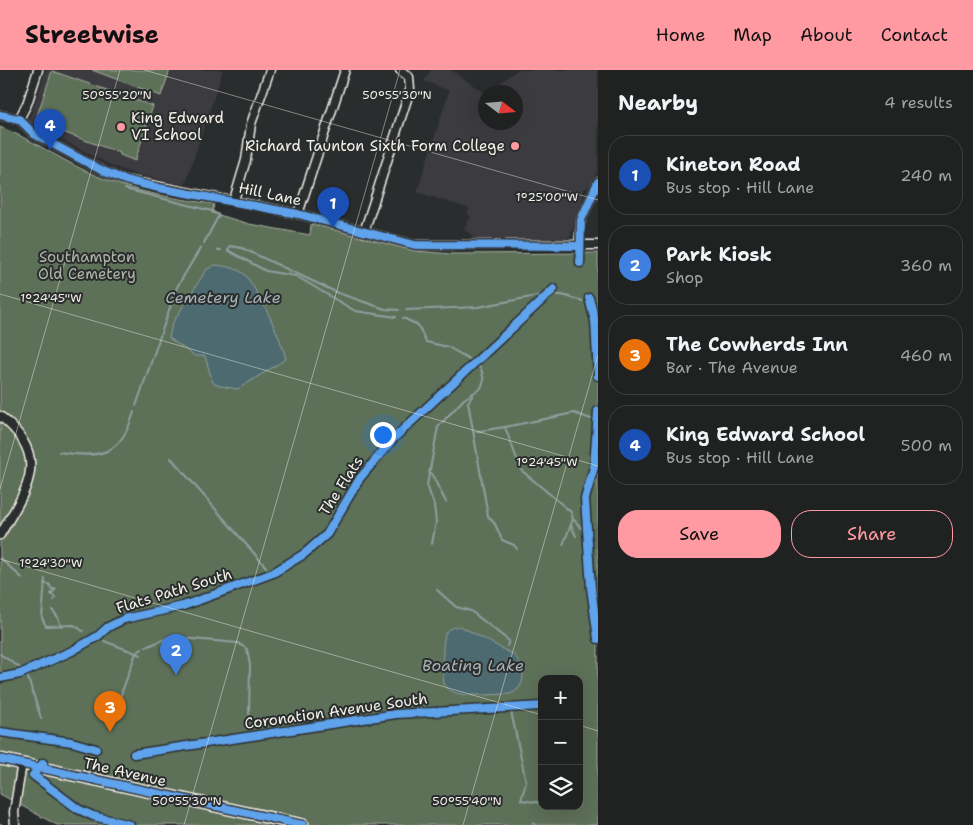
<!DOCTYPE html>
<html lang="en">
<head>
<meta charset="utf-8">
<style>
  body { margin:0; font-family:"Shantell Sans",sans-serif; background:#282a2a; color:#f1f3f6 }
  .controls { position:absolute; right:15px; bottom:15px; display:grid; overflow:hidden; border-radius:10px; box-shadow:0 5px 20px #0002 }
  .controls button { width:45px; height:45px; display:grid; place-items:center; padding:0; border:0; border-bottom:1px solid #3d3f40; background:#202222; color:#f1f3f6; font:25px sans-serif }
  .compass { position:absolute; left:478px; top:15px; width:45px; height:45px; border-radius:50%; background:#202222; box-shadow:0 5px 20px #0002; rotate:106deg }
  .you { position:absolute; left:382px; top:364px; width:18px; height:18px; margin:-12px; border:4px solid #fff; border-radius:50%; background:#1a73e8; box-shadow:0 0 0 8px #1a73e833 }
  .badge { display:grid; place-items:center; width:32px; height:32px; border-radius:50%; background:#ff9aa2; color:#fff; font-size:16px; font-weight:700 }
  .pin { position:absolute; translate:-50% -41px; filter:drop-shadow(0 1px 2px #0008) }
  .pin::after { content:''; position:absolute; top:26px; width:18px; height:15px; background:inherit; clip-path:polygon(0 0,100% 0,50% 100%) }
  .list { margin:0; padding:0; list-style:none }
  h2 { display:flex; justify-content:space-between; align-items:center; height:65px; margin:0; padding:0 20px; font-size:21px }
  h2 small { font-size:16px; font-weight:400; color:#a2a4a5 }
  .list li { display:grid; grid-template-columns:32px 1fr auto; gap:15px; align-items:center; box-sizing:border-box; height:80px; margin:0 10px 10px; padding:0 10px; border:1px solid #3d3f40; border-radius:20px }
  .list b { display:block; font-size:19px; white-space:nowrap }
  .list p { margin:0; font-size:16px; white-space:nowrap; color:#a2a4a5 }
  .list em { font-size:16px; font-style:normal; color:#a2a4a5 }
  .actions { display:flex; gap:10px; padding:15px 20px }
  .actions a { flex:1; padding:11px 0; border:1px solid #ff9aa2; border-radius:20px; text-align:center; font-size:18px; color:#ff9aa2 }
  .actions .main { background:#ff9aa2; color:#111 }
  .icon { flex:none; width:28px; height:28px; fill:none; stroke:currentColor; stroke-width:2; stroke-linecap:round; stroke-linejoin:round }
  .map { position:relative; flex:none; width:598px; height:755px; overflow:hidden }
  header { display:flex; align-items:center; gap:30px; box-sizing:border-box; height:70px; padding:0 25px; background:#ff9aa2; color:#111 }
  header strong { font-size:24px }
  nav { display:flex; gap:28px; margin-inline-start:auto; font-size:18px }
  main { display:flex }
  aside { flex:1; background:#202222 }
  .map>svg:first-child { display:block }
  .built { fill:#3a3a40 }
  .green { fill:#5d7059; stroke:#a8b0a0; fill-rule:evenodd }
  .water { fill:#4d6a70; stroke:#90a0a0 }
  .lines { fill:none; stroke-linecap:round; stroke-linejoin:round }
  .stream { stroke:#90a0a0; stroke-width:2 }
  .minor-casing { stroke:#f4f1e8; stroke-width:11 }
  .major-casing { stroke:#f4f1e8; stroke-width:14 }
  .minor { stroke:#2a2d2e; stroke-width:8 }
  .major { stroke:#2a2d2e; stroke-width:10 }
  .cycleway-casing { stroke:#2a2d2e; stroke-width:11 }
  .cycleway { stroke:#60a3ed; stroke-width:8 }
  .ticks { fill:none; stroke:#f4f1e8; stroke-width:1; stroke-opacity:0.45 }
  .poi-dot { fill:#ff9aa2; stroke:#2a2d2e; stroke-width:2 }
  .labels { text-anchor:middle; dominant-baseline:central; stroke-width:4; stroke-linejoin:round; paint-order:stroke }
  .poi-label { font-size:15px; fill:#f4f1e8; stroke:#2a2d2e; text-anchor:start }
  .street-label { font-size:15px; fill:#f4f1e8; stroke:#2a2d2e }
  .park-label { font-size:15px; fill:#b0b7a8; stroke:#2a2d2e }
  .water-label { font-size:16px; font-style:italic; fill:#a9b4b2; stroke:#2a2d2e }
  .ticks-label { font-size:12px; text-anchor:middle; fill:#f4f1e8; stroke:#2a2d2e; stroke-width:4; stroke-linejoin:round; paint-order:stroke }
</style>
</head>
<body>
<header>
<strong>Streetwise</strong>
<nav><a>Home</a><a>Map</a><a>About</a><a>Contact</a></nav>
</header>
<main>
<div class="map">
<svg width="598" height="755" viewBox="0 0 598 755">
  <rect width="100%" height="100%" fill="#2a2d2e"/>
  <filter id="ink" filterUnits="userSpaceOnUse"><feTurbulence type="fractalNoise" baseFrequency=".02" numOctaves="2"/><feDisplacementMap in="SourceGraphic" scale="10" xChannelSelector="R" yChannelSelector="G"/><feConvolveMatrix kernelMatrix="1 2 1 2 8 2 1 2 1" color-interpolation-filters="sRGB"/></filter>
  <g filter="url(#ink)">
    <!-- built -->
    <g class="built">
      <path d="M46,0H223L185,115L137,105L112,96L28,52Z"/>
      <path d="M431,0H451L485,23L486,52H516V22H488L517,0H598V99L590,115L583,120V128L570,167L564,169L473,170V165L464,160L471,146L467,144L470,139L417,122L449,21L424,11Z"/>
    </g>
    <!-- green -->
    <g class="green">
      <path d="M92,0H170L161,26Z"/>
      <path d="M52,1L153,36L135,91L120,85V83L35,52Z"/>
      <path d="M0,57C31,69 58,88 88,102C127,121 171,128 214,134L212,143L249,154L310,165L311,154L414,181L453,184L598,183V755H57L0,724ZM542,609H579V736H542Z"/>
    </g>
    <!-- water -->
    <g class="water">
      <path d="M215,195C225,196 240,198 247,207C261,227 280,265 286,289L238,319L220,316L213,313L205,286H195L169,268L172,254L206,200Z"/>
      <path d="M460,556L514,585C525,597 528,617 510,624C495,624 463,628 451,621C448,619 445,616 444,613C442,605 442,568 446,562C450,557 455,557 460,556Z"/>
    </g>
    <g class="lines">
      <!-- stream -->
      <g class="stream">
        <path d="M125,119L212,141L219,145L204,173"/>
        <path d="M218,180H221"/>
        <path d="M228,181L230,176L242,178L338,223L385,239L399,240"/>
        <path d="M229,181L266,201L296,206L355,241L396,247"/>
        <path d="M551,225H562L583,231"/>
        <path d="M406,240L478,237L542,225"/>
        <path d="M403,248L418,255L426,272L448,277L471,290"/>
        <path d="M473,325L468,332L488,446L495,454L502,470L514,475L517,479"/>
        <path d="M136,336L177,217L201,177"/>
        <path d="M505,357L574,343L594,350"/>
        <path d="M473,362L505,357L521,400L571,442L573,449L563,475"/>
        <path d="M59,382C101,389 121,385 134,342"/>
        <path d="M171,388L266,497"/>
        <path d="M431,403L446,432"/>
        <path d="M574,450L582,459"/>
        <path d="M571,455L576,466"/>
        <path d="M589,461L591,490"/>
        <path d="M432,474L436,452L434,435L427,415L438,357L464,329L481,318L484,310L481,299L477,295"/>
        <path d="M0,488L22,508"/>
        <path d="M591,494L593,513"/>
        <path d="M45,509L42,548L46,556L74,555L83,561"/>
        <path d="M44,513L50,515L51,519H56L51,524L55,527L54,530"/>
        <path d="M437,520L456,537L471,541L509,571L507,576"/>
        <path d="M595,521L598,518"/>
        <path d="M52,540L58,547L61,556"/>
        <path d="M104,571L141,585"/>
        <path d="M146,577L170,567L238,573L247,579L250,595L249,644"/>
        <path d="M0,584L22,599"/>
        <path d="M27,605L41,648"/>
        <path d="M119,630L136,583L142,579"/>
        <path d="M511,641L526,712L521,730L542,733"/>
        <path d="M533,753L535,755"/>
      </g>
      <defs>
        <g id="minor">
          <path d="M0,45L19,49L34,64L103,101L125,110L298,144L415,175H598"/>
          <path d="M19,49L27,34L38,0"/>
          <path d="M234,130L246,90L251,54L270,0"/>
          <path d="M298,144L345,0"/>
          <path d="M364,162L410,20L409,7L400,0"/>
          <path d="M579,176L581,150L598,112"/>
          <path d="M0,346C52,387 27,419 0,465"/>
          <path d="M15,755L14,742L22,693"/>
        </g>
        <path id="major" d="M0,689L303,755"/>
      </defs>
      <!-- minor casing -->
      <use href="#minor" class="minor-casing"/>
      <!-- major casing -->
      <use href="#major" class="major-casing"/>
      <!-- minor -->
      <use href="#minor" class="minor"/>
      <!-- major -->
      <use href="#major" class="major"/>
      <defs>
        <g id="cycleway">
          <path d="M0,45L19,49L34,64L103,101L125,110L159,118L298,144L415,175L579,176"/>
          <path d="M580,193L581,150L598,112"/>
          <path d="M589,228L595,251L598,306"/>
          <path d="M598,341L594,397L585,429L591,518L598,569"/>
          <path d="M0,608L20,604L72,581L98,566L108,557L124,549L183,536L273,503L304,484L327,464L360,408L394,368L554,219"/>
          <path d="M0,662L72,672L96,679"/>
          <path d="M134,684L396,644L542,636"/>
          <path d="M0,689L303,755"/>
          <path d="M43,693L33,705L78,739L93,746L130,755"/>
        </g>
      </defs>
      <!-- cycleway casing -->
      <use href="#cycleway" class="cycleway-casing"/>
      <!-- cycleway -->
      <use href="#cycleway" class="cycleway"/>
    </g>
  </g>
  <!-- ticks -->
  <path class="ticks" d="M144,0L598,130M0,224L598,396M0,419L120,0M0,489L542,645M579,655L598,661M0,754L2,755M184,755L400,0M463,755L598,285"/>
  <!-- markers -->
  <g class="poi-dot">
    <circle cx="121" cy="57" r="5"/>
    <circle cx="515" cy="76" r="5"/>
  </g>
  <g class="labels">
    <!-- poi labels -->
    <g class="poi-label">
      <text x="131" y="48">King Edward<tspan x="131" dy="17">VI School</tspan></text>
      <text x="505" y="76" text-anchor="end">Richard Taunton Sixth Form College</text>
    </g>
    <!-- street labels -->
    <g class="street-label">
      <text transform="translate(270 124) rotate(12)">Hill Lane</text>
      <text transform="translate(341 416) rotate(-57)">The Flats</text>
      <text transform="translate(174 521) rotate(-17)">Flats Path South</text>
      <text transform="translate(336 641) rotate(-8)">Coronation Avenue South</text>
      <text transform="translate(125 702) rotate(13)">The Avenue</text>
    </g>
    <!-- park labels -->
    <g class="park-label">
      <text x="87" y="187">Southampton<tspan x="87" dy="17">Old Cemetery</tspan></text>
    </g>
    <!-- water labels -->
    <g class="water-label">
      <text x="223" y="227">Cemetery Lake</text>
      <text x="473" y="595">Boating Lake</text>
    </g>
  </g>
  <g class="ticks-label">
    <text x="117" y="29">50°55'20"N</text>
    <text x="397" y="29">50°55'30"N</text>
    <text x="547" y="131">1°25'00"W</text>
    <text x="51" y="232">1°24'45"W</text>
    <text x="547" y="396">1°24'45"W</text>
    <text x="51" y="497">1°24'30"W</text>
    <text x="187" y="735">50°55'30"N</text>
    <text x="467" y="735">50°55'40"N</text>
  </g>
</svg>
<div class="controls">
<button>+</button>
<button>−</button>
<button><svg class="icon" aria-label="layers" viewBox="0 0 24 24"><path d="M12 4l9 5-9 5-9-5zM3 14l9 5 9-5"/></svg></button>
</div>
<svg class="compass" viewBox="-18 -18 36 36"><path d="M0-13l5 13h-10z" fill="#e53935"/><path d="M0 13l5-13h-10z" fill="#a2a4a5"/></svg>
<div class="you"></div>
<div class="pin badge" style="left:333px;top:158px;background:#1a4fb4">1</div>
<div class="pin badge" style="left:176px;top:605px;background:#3f7fe0">2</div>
<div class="pin badge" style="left:110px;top:662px;background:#e8710a">3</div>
<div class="pin badge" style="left:50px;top:80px;background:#1a4fb4">4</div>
</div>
<aside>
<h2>Nearby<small>4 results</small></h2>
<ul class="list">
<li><span class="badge" style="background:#1a4fb4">1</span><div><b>Kineton Road</b><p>Bus stop · Hill Lane</p></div><em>240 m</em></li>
<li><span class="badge" style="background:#3f7fe0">2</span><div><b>Park Kiosk</b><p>Shop</p></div><em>360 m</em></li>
<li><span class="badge" style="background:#e8710a">3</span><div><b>The Cowherds Inn</b><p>Bar · The Avenue</p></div><em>460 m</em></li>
<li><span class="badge" style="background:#1a4fb4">4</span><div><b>King Edward School</b><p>Bus stop · Hill Lane</p></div><em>500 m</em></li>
</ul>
<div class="actions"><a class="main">Save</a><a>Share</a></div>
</aside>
</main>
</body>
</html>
